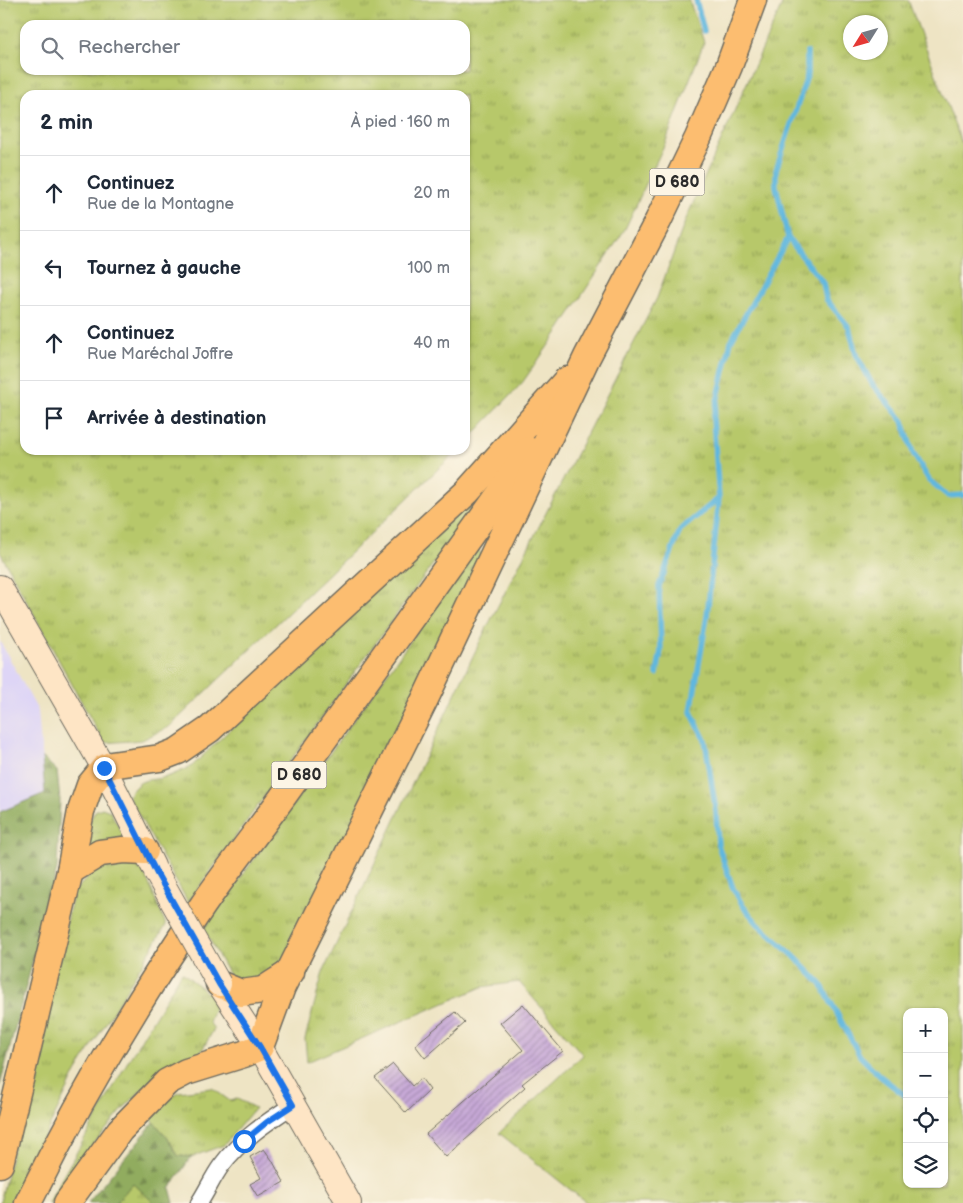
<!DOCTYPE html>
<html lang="fr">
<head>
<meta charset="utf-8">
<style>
  body { margin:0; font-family:"Balsamiq Sans",sans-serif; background:#f2f2f3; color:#1f2937 }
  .controls { position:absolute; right:15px; bottom:15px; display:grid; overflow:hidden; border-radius:10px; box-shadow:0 1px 4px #0004 }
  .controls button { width:45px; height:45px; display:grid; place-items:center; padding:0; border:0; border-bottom:1px solid #e0e1e3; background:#fff; color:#1f2937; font:25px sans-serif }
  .compass { position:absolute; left:843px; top:15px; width:45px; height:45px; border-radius:50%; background:#fff; box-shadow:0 1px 4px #0004; rotate:233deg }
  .stop { position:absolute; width:15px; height:15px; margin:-11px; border:4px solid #1a73e8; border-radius:50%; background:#fff }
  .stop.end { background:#1a73e8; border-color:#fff; box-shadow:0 1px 5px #0008 }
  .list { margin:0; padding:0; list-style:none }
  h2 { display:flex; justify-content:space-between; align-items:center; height:65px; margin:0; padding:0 20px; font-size:21px }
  h2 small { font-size:16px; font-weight:400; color:#747a83 }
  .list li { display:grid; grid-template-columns:32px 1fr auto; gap:15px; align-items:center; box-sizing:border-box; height:75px; padding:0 20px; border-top:1px solid #e0e1e3 }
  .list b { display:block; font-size:19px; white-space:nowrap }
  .list p { margin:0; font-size:16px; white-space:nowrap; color:#747a83 }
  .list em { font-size:16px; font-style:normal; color:#747a83 }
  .icon { flex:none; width:28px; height:28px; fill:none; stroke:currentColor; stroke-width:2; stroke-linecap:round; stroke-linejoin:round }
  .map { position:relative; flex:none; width:963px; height:1203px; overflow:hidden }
  .search { position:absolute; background:#fff; box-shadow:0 1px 4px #0004; left:20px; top:20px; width:450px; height:55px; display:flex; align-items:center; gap:12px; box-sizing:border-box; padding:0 18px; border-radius:15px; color:#747a83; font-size:19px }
  .panel { position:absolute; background:#fff; box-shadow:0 1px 4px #0004; left:20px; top:90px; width:450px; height:365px; border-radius:15px }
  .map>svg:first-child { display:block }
  .built { fill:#ded5f6 }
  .grass { fill:url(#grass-tufts); stroke:#717a4b; fill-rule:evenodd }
  .forest { fill:url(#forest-firs); stroke:#5e6c45 }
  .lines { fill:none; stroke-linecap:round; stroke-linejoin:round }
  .stream { stroke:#61b7de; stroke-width:5.5 }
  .building { fill:url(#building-hatch) }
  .minor-casing { stroke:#6f6c61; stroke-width:19 }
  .secondary-casing { stroke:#6f6c61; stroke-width:26 }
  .primary-casing { stroke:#6f6c61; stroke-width:29 }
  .minor { stroke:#fff; stroke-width:16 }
  .secondary { stroke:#fee5c5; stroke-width:24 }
  .primary { stroke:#fcbd6f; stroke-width:26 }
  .secondary-bridge-casing { stroke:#6f6c61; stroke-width:26; stroke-linecap:butt }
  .secondary-bridge { stroke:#fee5c5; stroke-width:24 }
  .route { stroke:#1a73e8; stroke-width:6 }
  .labels { text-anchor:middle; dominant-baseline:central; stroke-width:5; stroke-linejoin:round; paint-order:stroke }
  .shield { fill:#fcf5e5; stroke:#6a6863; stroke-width:1 }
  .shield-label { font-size:16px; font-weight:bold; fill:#2b2b2b }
</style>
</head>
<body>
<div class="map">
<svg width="963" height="1203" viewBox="0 0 963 1203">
  <defs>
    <pattern id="grass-tufts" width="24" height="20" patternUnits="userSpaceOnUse" patternTransform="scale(1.25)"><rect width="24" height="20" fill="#b7c86b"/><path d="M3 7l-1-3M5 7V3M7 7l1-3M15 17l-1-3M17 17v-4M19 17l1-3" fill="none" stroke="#95a358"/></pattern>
    <pattern id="forest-firs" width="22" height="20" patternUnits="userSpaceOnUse" patternTransform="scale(1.25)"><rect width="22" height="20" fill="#91ac5f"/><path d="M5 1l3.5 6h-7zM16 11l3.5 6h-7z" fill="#778c4f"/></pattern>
    <pattern id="building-hatch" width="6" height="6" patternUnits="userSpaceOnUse" patternTransform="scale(1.25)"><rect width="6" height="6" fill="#c7a9d7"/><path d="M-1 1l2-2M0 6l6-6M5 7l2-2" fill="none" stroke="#a28aaf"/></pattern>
  </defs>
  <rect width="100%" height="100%" fill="#fcf5e5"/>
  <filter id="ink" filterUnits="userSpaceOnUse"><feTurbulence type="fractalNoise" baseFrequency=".02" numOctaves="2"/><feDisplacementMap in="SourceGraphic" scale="10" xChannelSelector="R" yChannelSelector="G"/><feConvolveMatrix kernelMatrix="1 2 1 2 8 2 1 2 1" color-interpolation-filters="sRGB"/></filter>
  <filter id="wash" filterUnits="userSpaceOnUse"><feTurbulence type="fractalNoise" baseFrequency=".0096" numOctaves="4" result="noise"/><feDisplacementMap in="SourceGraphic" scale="20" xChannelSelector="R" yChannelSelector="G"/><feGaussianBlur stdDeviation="1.12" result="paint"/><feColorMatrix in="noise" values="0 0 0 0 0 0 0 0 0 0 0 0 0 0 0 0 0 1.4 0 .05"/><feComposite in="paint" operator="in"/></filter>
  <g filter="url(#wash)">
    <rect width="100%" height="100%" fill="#eee4c4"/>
    <!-- built -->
    <path class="built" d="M0,641L38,711L45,793L0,812Z"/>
    <!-- grass -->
    <g class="grass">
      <path d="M0,0H689L704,42L666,141L625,229L560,329L522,383L465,443V95H25V450H458L169,727L142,740L104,743L0,552ZM25,25H465V70H25Z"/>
      <path d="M784,0H908L963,147V1203H587L499,1133L583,1055L519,982L482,987L307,1062L305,1039L323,972L484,633L657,298L686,219ZM850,22H880V52H850ZM907,1012H944V1184H907Z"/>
      <path d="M488,488L188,902L128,796C142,776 145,782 166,777C174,775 183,770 192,766L432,536Z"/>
      <path d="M477,548L482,555L292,952C281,962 260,982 244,981C239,981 235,980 231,979L204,929Z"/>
      <path d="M102,808L110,811L126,840L81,855L90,821L95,811Z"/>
      <path d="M121,862L142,867L166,925L76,1072L12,1203H0L74,891L99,867Z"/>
      <path d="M182,972L217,1001L209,1022L214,1029L201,1052L179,1059L153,1078L125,1107L92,1146L50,1203H48L127,1063Z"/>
      <path d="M212,1088L230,1101L237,1099L255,1108L224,1145L191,1157L178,1156L167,1137L154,1122L148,1112L179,1092Z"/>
      <path d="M133,1183L153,1201L154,1203H116Z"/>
    </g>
    <!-- forest -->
    <g class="forest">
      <path d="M42,757L57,771L60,800L57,869L0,1085V812L45,793Z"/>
      <path d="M154,1122L167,1137L178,1156L191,1157L170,1188L174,1203H154L133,1183L116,1203H88Z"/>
    </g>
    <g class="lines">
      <!-- stream -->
      <g class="stream">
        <path d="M696,0L704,31"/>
        <path d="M807,52V76L776,170V186L788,238L731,341L713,419L719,498L707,616L691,712L705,740L716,811L718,845L733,888L743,906L758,924L794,956L821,984L860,1056L880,1076L907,1097"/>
        <path d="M788,238L823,283L826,299L849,327L856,354L872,384L903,421L913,453L929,480L948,496L963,495"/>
        <path d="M657,674L661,650L659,586L680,530L719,498"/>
      </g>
    </g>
    <g id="blocks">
      <!-- building -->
      <g class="building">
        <path d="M523,1004L563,1051L522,1084L525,1087L446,1157L426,1134L523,1050L500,1023Z"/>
        <path d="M455,1012L465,1023L425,1058L415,1045Z"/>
        <path d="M393,1064L412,1086L421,1078L430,1090L406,1113L375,1078Z"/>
        <path d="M264,1149L272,1160L284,1182L258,1197L250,1184L261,1178L250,1157Z"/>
      </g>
    </g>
  </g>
  <g filter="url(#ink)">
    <use href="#blocks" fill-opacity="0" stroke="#6f6c61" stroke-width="1"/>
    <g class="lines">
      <defs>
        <path id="minor" d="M199,1203C207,1191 213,1177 221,1166C240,1140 267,1122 293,1105"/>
        <g id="secondary">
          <path d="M0,587L104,768L153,866"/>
          <path d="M219,984L260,1047L349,1203"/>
        </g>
        <g id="primary">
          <path d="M70,871L100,853L123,850L145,851"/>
          <path d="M219,984L241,993L263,990L291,972"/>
          <path d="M0,1164L70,871L81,811L90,785L104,768L111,765L160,758L178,751L210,729L467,492L567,380"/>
          <path d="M28,1203C79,1099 138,1000 203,905C230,866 260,829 287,791C358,693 428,594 499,495L528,450"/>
          <path d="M67,1203L120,1130L167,1082L186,1072L244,1054L260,1047L282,987L426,697L587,357L658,221L698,138L729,66L753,0"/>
        </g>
      </defs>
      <!-- minor casing -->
      <use href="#minor" class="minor-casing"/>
      <!-- secondary casing -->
      <use href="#secondary" class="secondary-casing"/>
      <!-- primary casing -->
      <use href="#primary" class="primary-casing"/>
      <!-- minor -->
      <use href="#minor" class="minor"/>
      <!-- secondary -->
      <use href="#secondary" class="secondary"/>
      <!-- primary -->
      <use href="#primary" class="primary"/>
      <defs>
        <path id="secondary-bridge" d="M156,872L219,984"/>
      </defs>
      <!-- secondary-bridge casing -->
      <use href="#secondary-bridge" class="secondary-bridge-casing"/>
      <!-- secondary-bridge -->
      <use href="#secondary-bridge" class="secondary-bridge"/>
    </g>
  </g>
  <g class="lines" filter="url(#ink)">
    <!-- route -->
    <path class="route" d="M104,768L156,872L219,984L260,1047L293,1105L267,1122L244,1141"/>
  </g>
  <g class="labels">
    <!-- shield labels -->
    <g class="shield">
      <rect x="649.5" y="168.5" width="55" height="27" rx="4"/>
      <rect x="271.5" y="761.5" width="55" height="27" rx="4"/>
    </g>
    <g class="shield-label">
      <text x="677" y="182">D 680</text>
      <text x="299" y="775">D 680</text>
    </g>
  </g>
</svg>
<div class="controls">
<button>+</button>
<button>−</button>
<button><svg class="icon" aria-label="locate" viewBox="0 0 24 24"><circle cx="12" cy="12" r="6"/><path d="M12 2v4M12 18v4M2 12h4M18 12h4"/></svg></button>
<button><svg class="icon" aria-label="layers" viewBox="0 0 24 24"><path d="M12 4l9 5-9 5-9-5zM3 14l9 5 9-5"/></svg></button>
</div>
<svg class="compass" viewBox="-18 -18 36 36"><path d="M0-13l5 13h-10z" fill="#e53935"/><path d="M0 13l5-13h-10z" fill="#747a83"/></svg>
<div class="stop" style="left:244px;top:1141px"></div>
<div class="stop end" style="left:104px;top:768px"></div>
<div class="search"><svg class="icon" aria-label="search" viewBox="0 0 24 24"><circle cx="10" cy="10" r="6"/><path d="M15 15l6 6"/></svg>Rechercher</div>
<section class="panel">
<h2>2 min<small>À pied · 160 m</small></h2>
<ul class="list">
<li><svg class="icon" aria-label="ahead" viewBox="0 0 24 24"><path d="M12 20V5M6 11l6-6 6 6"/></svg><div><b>Continuez</b><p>Rue de la Montagne</p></div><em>20 m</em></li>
<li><svg class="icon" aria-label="left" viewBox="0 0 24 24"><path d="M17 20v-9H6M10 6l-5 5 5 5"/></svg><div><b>Tournez à gauche</b></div><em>100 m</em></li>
<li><svg class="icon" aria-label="ahead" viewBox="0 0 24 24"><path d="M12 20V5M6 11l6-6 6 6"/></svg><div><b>Continuez</b><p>Rue Maréchal Joffre</p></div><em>40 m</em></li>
<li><svg class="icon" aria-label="arrive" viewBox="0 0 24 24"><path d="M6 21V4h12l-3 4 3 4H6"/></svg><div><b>Arrivée à destination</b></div></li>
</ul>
</section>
</div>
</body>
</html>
